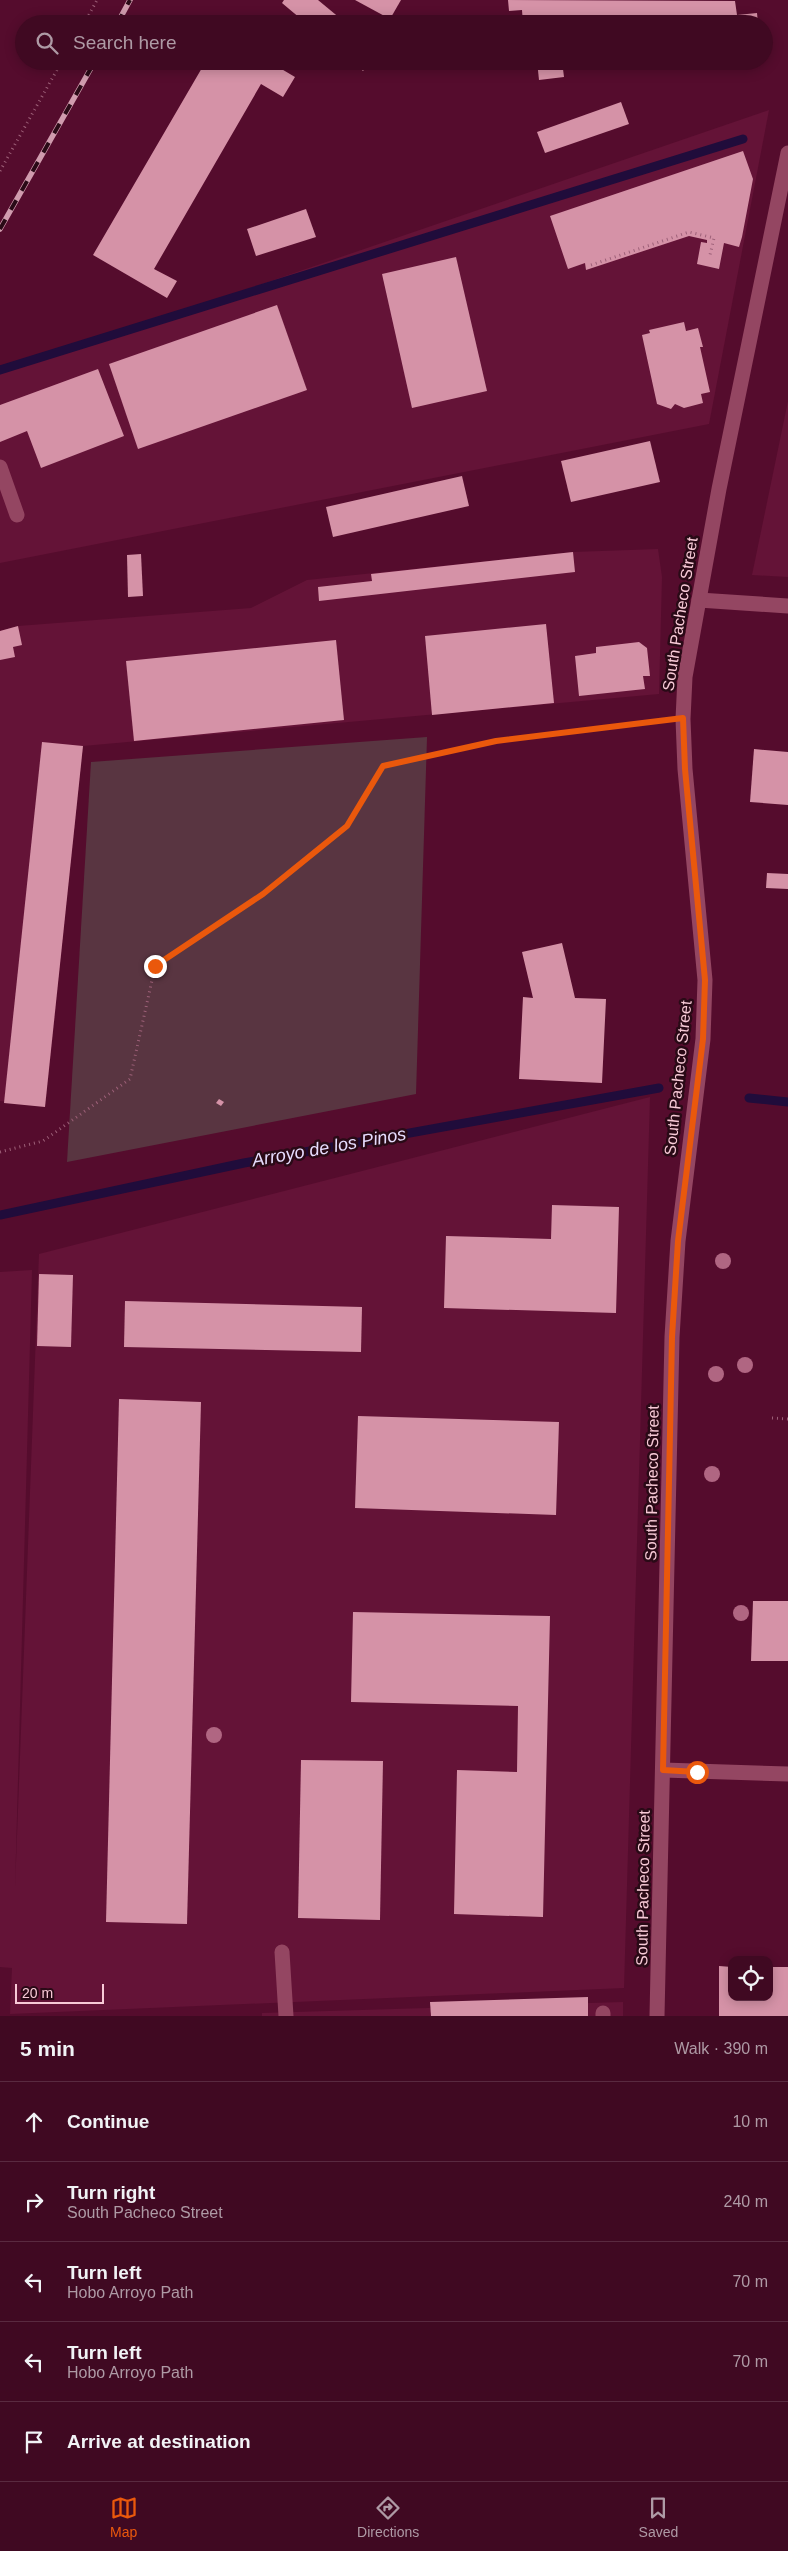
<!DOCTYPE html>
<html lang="en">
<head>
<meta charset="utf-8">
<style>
  body { margin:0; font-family:Arial,sans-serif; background:#47122a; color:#f1f3f6 }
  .controls { position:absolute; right:15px; bottom:15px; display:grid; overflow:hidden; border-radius:10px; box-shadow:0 2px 12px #0003 }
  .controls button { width:45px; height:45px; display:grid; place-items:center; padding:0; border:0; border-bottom:1px solid #592a40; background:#400922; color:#f1f3f6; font:25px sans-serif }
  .scale { position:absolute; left:15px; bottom:12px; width:89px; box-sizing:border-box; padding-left:5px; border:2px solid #f8cad7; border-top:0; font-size:14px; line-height:18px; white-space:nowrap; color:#f8cad7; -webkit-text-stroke:4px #290a16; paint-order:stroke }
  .stop { position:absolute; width:15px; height:15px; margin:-11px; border:4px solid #ea580c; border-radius:50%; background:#fff }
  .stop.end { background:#ea580c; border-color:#fff; box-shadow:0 1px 5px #0008 }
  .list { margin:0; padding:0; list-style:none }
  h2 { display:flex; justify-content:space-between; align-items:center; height:65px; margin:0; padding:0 20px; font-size:21px }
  h2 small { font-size:16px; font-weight:400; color:#ae9aa5 }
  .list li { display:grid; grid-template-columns:32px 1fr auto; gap:15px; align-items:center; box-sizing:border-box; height:80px; padding:0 20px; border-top:1px solid #592a40 }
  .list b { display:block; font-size:19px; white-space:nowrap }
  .list p { margin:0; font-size:16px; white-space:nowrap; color:#ae9aa5 }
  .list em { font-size:16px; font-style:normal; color:#ae9aa5 }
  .icon { flex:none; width:28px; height:28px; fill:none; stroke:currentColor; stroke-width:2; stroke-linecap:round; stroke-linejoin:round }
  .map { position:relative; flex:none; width:788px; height:2016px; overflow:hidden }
  .search { position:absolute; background:#400922; box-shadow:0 2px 12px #0003; left:15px; right:15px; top:15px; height:55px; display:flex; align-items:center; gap:12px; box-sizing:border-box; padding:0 18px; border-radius:28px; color:#ae9aa5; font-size:19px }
  .sheet { height:465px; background:#400922 }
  nav { display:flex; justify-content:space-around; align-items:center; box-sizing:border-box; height:70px; border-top:1px solid #592a40; background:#400922; font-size:14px; color:#ae9aa5 }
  nav a { display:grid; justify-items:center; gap:2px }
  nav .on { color:#ea580c }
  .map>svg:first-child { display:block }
  .built { fill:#641337 }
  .green { fill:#593541 }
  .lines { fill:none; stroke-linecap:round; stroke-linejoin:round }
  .stream { stroke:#200c3b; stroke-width:9 }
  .building { fill:#d592a7 }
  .path { stroke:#9d6078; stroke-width:3; stroke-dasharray:1 4; stroke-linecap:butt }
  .minor { stroke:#944662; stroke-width:15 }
  .rail-casing { stroke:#d09cae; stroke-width:5.5 }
  .rail { stroke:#290a16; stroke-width:4; stroke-dasharray:11; stroke-linecap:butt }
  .tree { fill:#b06682 }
  .route { stroke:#ea580c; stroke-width:6 }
  .labels { text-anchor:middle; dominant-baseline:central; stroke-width:5; stroke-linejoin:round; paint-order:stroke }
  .street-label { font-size:16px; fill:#f8cad7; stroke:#290a16 }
  .water-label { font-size:18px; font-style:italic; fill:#e7ddfe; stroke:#290a16 }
</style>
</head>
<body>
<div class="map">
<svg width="788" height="2016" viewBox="0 0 788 2016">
  <rect width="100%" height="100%" fill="#550c2d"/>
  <!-- built -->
  <g class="built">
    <path d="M769,110L709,424L0,563V374Z"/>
    <path d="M788,401V577L752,575Z"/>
    <path d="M658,549L662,577L659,694L83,746L45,1107L0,1101V631L18,626L251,608L307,580L573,552Z"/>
    <path d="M650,1097L624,1988L10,2014L12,1968L0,1967V1272L32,1270L15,1889L39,1254Z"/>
    <path d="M623,2002V2016H262V2013Z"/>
  </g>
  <!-- green -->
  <path class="green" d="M427,737L416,1094L67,1162L91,762Z"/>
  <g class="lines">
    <!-- stream -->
    <g class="stream">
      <path d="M0,370L743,139"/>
      <path d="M749,1098L788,1102"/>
      <path d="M0,1215L244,1163L659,1088"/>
    </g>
  </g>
  <!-- building -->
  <g class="building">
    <path d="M284,0H318L347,24H307L282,3Z"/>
    <path d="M355,0H401L390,19Z"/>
    <path d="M508,0L735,1L737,15L757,13L758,24H523L522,10L509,11Z"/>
    <path d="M206,61H240L237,67L248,70L253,61H268L295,77L283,97L261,84L154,269L177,281L167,298L93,255Z"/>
    <path d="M352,61H371L363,71Z"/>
    <path d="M537,61H562L564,77L539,80Z"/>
    <path d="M621,102L629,124L545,153L537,132Z"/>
    <path d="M743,151L753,179L742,237L739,247L724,243L719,269L697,264L701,242L707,243V240L689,236L586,270L585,263L568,269L550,216Z"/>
    <path d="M306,209L316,237L256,256L247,229Z"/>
    <path d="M456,257L487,391L412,408L382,274Z"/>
    <path d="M277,305L307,390L138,449L109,364Z"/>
    <path d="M684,322L686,331L698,328L703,347H700L710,392L701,394L703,403L684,408L675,404L671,409L657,404L642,335L650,333L649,330Z"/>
    <path d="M98,369L124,436L41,468L27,431L0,442V405Z"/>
    <path d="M650,441L660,482L571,502L561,461Z"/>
    <path d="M462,476L469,506L333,537L326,507Z"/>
    <path d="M573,552L575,572L319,601L318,587L372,581L371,574Z"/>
    <path d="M141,554L143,596L128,597L127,555Z"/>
    <path d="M546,624L554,703L432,715L425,636Z"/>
    <path d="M18,626L22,645L13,647L15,657L0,660V631Z"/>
    <path d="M336,640L344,720L134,741L126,661Z"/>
    <path d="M639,642L647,648L650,676H643L645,689L579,696L575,656L596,653V647Z"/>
    <path d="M42,742L83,746L45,1107L4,1103Z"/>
    <path d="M754,749L788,752V805L750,802Z"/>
    <path d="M767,873L788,874V889L766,888Z"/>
    <path d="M562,943L575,998L606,999L602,1083L519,1079L523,997L533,998L522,952Z"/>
    <path d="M219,1099L224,1102L221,1106L216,1103Z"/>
    <path d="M552,1205L619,1207L616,1313L444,1308L446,1236L551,1239Z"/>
    <path d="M39,1274L73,1275L71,1347L37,1346Z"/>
    <path d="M125,1301L362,1307L361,1352L124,1347Z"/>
    <path d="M119,1399L201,1402L187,1924L106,1922Z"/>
    <path d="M358,1416L559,1422L556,1515L355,1508Z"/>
    <path d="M753,1601H788V1661H751Z"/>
    <path d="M353,1612L550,1616L543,1917L454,1914L457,1770L517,1772L518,1706L351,1702Z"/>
    <path d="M301,1760L383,1761L380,1920L298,1918Z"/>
    <path d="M719,1966L732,1967V1997H769V1967H788V2016H719Z"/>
    <path d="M588,1997V2016H431L430,2002Z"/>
  </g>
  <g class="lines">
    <!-- path -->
    <g class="path">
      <path d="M84,24L97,0"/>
      <path d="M0,171L62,61"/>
      <path d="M591,265L689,232L714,238L710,255"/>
      <path d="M0,1152L43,1141L130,1079L155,967L263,894L347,826L383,766L496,741L662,721"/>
      <path d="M772,1418L788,1419"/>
    </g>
    <!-- minor -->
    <g class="minor">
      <path d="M0,467L17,515"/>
      <path d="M699,600L788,606"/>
      <path d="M663,1770L788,1774"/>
      <path d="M282,1952L286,2016"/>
      <path d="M603,2013V2016"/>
      <path d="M657,2016L672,1337L678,1241L703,1039L705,980L685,769L683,719L685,677L719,489L788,153"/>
    </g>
    <defs>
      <g id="rail">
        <path d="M117,24L130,0"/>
        <path d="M0,229L95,61"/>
      </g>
    </defs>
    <!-- rail casing -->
    <use href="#rail" class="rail-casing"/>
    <!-- rail -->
    <use href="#rail" class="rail"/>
  </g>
  <!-- trees -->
  <g class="tree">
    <circle cx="723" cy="1261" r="8"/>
    <circle cx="745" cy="1365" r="8"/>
    <circle cx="716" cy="1374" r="8"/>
    <circle cx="712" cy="1474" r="8"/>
    <circle cx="741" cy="1613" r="8"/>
    <circle cx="214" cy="1735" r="8"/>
  </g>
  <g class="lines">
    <!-- route -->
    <path class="route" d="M155,966L263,894L347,826L383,766L496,741L683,718L685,769L705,980L703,1039L678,1241L672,1337L663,1770L697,1772"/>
  </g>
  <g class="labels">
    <!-- street labels -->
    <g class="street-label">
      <text transform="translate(680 614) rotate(-81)">South Pacheco Street</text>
      <text transform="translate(678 1078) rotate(-84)">South Pacheco Street</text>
      <text transform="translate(652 1483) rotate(-89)">South Pacheco Street</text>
      <text transform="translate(643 1888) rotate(-89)">South Pacheco Street</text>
    </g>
    <!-- water labels -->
    <g class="water-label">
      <text transform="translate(329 1147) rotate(-10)">Arroyo de los Pinos</text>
    </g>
  </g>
</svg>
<div class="controls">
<button><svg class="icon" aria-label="locate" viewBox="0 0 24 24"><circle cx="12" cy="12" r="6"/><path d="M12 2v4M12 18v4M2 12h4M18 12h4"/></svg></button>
</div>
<div class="scale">20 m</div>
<div class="stop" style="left:697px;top:1772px"></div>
<div class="stop end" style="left:155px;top:966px"></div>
<div class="search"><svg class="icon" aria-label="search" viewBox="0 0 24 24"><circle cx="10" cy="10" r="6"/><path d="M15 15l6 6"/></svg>Search here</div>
</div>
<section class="sheet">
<h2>5 min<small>Walk · 390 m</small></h2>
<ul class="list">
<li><svg class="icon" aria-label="ahead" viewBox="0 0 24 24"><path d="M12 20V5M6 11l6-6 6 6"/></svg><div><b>Continue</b></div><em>10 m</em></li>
<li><svg class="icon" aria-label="right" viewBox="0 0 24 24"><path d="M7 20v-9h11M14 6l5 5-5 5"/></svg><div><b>Turn right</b><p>South Pacheco Street</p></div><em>240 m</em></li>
<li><svg class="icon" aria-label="left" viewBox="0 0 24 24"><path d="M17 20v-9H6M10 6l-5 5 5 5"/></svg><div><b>Turn left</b><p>Hobo Arroyo Path</p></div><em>70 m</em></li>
<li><svg class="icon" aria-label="left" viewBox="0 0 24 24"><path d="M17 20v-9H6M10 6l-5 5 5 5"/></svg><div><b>Turn left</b><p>Hobo Arroyo Path</p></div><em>70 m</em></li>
<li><svg class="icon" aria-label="arrive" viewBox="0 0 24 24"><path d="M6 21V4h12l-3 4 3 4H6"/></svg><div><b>Arrive at destination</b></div></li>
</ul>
</section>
<nav>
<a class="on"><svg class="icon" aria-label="map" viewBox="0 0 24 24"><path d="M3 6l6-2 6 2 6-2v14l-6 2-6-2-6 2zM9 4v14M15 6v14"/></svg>Map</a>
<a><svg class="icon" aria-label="directions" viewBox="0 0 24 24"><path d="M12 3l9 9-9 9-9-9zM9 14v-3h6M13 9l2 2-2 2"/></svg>Directions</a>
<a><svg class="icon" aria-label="saved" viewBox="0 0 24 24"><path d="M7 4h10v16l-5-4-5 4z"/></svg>Saved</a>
</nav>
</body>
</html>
